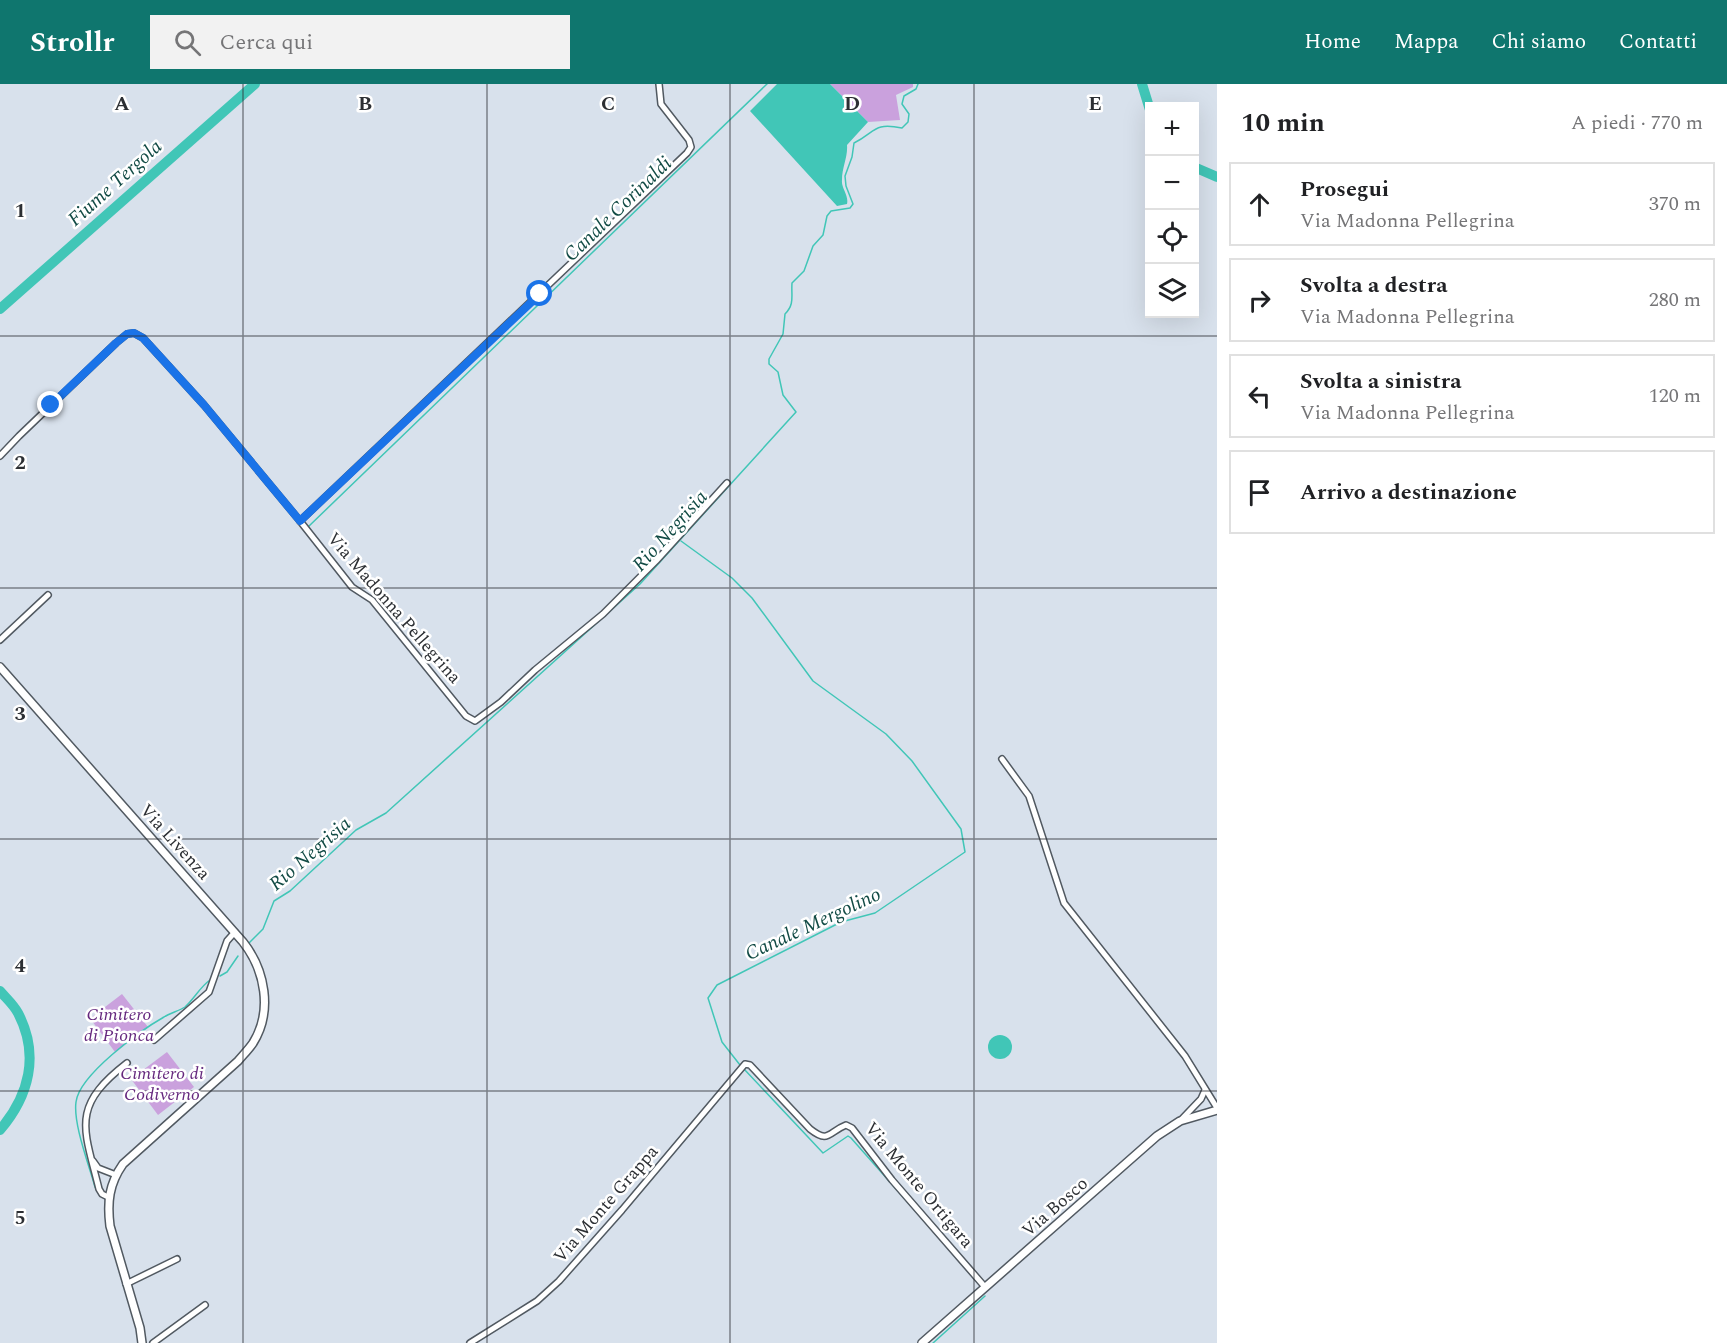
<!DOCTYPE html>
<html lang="it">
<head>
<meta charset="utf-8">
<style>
  body { margin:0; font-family:Spectral,serif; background:#f2f2f2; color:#202124 }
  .controls { position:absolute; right:18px; top:18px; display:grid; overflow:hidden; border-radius:0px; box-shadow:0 6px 24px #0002 }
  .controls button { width:54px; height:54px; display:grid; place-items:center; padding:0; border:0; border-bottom:2px solid #e0e0e0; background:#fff; color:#202124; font:30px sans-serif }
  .stop { position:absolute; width:18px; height:18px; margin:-14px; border:4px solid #1a73e8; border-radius:50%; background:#fff }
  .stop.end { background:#1a73e8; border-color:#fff; box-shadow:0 2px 6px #0008 }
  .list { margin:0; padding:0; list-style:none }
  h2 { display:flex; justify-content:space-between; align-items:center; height:78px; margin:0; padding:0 24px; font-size:26px }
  h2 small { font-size:20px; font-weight:400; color:#757577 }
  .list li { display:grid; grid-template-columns:39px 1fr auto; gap:18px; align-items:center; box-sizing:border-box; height:84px; margin:0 12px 12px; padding:0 12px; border:2px solid #e0e0e0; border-radius:0px }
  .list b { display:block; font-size:22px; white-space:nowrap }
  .list p { margin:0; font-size:20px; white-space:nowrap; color:#757577 }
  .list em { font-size:20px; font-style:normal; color:#757577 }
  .icon { flex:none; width:33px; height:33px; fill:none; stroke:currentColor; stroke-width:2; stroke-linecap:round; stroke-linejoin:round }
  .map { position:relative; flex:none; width:1217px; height:1259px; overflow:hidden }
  header { display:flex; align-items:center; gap:36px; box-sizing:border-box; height:84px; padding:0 30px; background:#0f766e; color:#fff }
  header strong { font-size:28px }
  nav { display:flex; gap:33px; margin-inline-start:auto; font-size:21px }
  .search { width:420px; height:54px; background:#f2f2f2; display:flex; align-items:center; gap:15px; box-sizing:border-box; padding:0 21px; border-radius:0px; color:#757577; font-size:22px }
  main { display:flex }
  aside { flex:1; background:#fff }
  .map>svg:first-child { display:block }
  .green { fill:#caa1dd }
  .water { fill:#41c6b7 }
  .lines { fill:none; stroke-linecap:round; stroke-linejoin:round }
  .stream { stroke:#41c6b7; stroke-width:1.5 }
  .river { stroke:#41c6b7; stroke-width:10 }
  .minor-casing { stroke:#515961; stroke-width:8 }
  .tertiary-casing { stroke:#515961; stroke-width:10 }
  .minor { stroke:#fff; stroke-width:5 }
  .tertiary { stroke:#fff; stroke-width:7 }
  .route { stroke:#1a73e8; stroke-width:8 }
  .grid { fill:none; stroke:#2c2f33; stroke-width:1.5; stroke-opacity:0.55 }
  .labels { text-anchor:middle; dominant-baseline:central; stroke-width:5; stroke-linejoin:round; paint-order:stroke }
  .street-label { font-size:18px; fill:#2c2f33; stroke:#fff }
  .park-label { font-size:18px; font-style:italic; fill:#65287e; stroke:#fff }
  .water-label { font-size:20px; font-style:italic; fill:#124b45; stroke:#fff }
  .grid-label { font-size:20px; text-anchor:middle; font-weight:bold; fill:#2c2f33; stroke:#fff; stroke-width:5; stroke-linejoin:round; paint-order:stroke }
</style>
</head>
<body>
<header>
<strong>Strollr</strong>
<div class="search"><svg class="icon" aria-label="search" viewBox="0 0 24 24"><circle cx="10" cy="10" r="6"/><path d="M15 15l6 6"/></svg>Cerca qui</div>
<nav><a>Home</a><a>Mappa</a><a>Chi siamo</a><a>Contatti</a></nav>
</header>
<main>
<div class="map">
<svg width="1217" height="1259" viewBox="0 0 1217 1259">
  <rect width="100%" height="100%" fill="#d8e1ec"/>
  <!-- green -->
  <g class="green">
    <path d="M830,0H913V3L896,11L900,36L868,38Z"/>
    <path d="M122,910L148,943L115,968L92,937V933Z"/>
    <path d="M167,968L194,1003L158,1031L131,995Z"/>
  </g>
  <!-- water -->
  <g class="water">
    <path d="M777,0H830L868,38L847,61C848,73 842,83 842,96C841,104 849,111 847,120L837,122L750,27Z"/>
    <circle cx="1000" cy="963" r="12"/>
  </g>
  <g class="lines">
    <!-- stream -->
    <g class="stream">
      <path d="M308,443L767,0"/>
      <path d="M681,457L732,494L752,514L813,597L886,650L912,677L961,745L965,768L875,829L841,838L717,901L708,914L722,958L740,981"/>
      <path d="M249,859L263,845L274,817L290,807L356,746L386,729L640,500L796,328L783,311L778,288L769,280V275L783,250L785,230C795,220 791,212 792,199L804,187L813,162L823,151L827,132L831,127L850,124L853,120L846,102L845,92L852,73L854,59C876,48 873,38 902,44L908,38L909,30L902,20L904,12L916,5L918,0"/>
      <path d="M220,892L227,888L238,872"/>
      <path d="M744,985L823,1069L848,1052L851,1054L943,1158"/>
      <path d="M95,1103C89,1081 73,1040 76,1018C79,991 141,946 164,933C170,929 179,927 185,923C194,915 200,903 210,896"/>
      <path d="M933,1259L985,1212"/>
    </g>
    <!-- river -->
    <g class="river">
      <path d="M1142,0L1150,26"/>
      <path d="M1194,83L1217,93"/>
      <path d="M0,225L255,0"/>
      <path d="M0,907C6,914 14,921 18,929C40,971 29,1012 0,1046"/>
    </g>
    <defs>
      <g id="minor">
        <path d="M659,0L661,20L689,56L691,63L687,69L300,437L352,503L372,516L466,632L475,637L501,618L535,586L603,530L656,477L727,399"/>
        <path d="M0,372L19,352L116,259L127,250L134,249L143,254L204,321L300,437"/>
        <path d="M0,556L48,511"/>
        <path d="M1002,675L1029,712L1064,819L1185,972L1217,1024"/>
        <path d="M154,956L209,908L227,857L235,848"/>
        <path d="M1180,1037L1201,1015L1205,1006"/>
        <path d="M93,1077L98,1084L116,1091"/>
        <path d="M108,1113L102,1110L99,1105C84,1044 70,1023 127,979"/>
        <path d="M126,1200L177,1175"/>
        <path d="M153,1259L205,1221"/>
        <path d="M470,1259L537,1217L559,1197L622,1126L745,980L750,981L810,1045C829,1060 828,1048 846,1041L852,1044L892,1096L985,1203"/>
      </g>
      <g id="tertiary">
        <path d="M0,583L243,858C265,886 273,927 253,959C249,965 243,971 238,977L123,1080C109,1100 107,1118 110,1142L140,1244L142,1259"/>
        <path d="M922,1259L1157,1052L1180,1037L1217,1026"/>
      </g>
    </defs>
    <!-- minor casing -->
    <use href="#minor" class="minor-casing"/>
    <!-- tertiary casing -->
    <use href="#tertiary" class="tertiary-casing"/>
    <!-- minor -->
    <use href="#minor" class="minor"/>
    <!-- tertiary -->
    <use href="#tertiary" class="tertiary"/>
  </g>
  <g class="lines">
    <!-- route -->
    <path class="route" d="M51,321L116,259L127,250L134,249L143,254L204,321L300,437L540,210"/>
  </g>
  <!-- grid -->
  <path class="grid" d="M243,0V1259M487,0V1259M730,0V1259M974,0V1259M0,252H1217M0,504H1217M0,755H1217M0,1007H1217"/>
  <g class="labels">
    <!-- street labels -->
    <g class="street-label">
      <text transform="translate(394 524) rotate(49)">Via Madonna Pellegrina</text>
      <text transform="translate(175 758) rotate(48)">Via Livenza</text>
      <text transform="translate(919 1101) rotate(50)">Via Monte Ortigara</text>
      <text transform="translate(606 1120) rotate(-49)">Via Monte Grappa</text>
      <text transform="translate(1055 1123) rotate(-41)">Via Bosco</text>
    </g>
    <!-- park labels -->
    <g class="park-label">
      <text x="119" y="930">Cimitero<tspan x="119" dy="21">di Pionca</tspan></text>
      <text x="162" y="989">Cimitero di<tspan x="162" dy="21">Codiverno</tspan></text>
    </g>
    <!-- water labels -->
    <g class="water-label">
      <text transform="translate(115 99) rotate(-42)">Fiume Tergola</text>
      <text transform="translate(618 125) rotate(-44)">Canale Corinaldi</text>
      <text transform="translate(670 447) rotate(-48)">Rio Negrisia</text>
      <text transform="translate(310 770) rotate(-41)">Rio Negrisia</text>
      <text transform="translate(813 840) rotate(-25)">Canale Mergolino</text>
    </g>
  </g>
  <g class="grid-label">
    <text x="122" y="26">A</text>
    <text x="365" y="26">B</text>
    <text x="608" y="26">C</text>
    <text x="852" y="26">D</text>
    <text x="1095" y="26">E</text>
    <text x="20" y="133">1</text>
    <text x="20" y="385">2</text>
    <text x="20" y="636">3</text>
    <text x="20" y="888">4</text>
    <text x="20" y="1140">5</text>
  </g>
</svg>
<div class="controls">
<button>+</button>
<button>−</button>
<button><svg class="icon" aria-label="locate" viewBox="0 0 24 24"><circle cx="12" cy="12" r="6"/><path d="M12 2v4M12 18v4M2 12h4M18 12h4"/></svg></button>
<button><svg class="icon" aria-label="layers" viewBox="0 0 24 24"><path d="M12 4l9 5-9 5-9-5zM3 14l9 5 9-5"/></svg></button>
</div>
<div class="stop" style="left:540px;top:210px"></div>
<div class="stop end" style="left:51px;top:321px"></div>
</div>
<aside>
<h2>10 min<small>A piedi · 770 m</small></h2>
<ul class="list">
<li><svg class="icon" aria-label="ahead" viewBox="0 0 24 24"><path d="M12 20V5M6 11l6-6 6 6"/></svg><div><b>Prosegui</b><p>Via Madonna Pellegrina</p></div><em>370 m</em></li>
<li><svg class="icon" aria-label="right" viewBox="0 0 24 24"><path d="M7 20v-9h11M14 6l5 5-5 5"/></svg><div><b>Svolta a destra</b><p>Via Madonna Pellegrina</p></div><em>280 m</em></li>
<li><svg class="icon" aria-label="left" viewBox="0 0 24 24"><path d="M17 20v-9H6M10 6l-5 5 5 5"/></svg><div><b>Svolta a sinistra</b><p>Via Madonna Pellegrina</p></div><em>120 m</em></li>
<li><svg class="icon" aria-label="arrive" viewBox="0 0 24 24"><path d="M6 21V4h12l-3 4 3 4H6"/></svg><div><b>Arrivo a destinazione</b></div></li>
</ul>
</aside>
</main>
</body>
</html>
